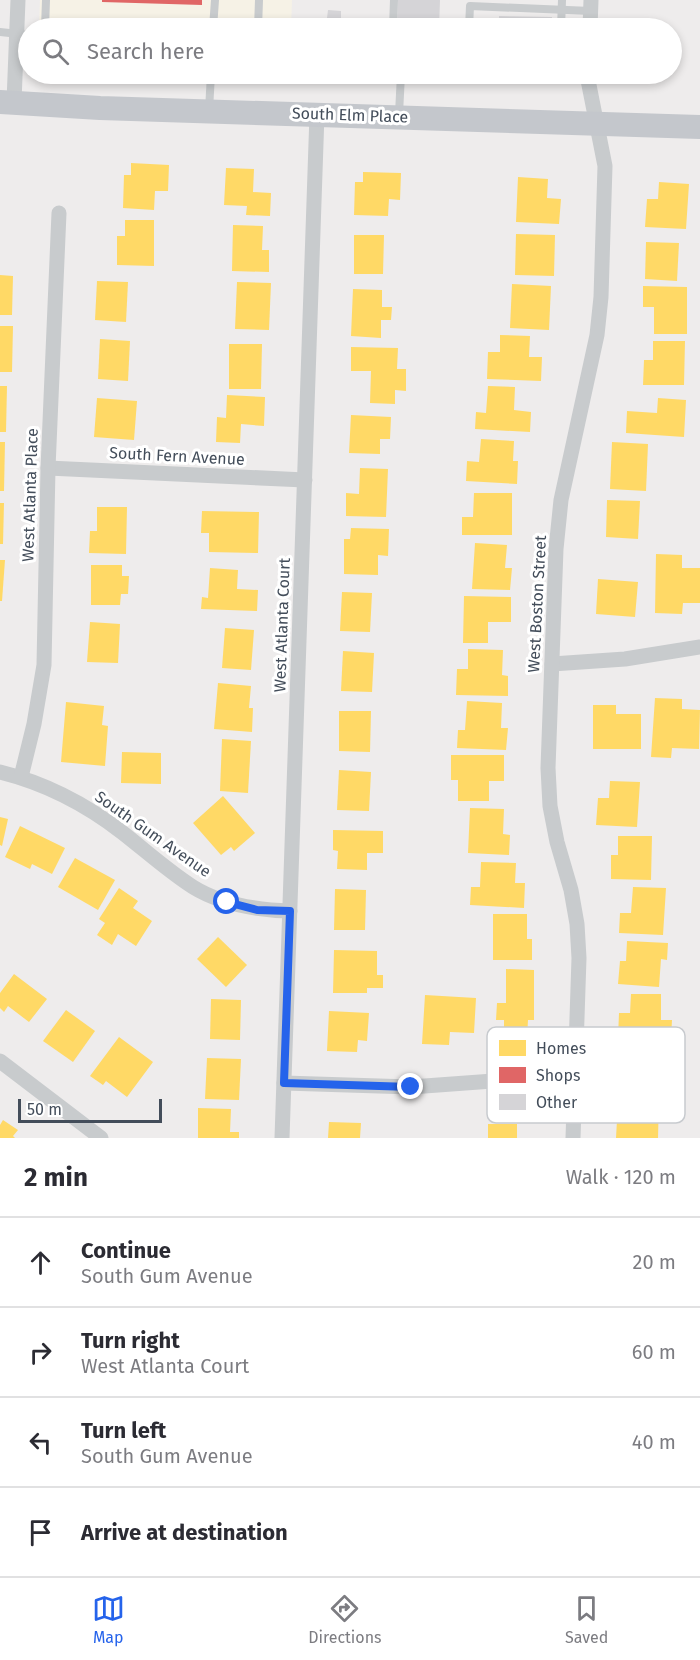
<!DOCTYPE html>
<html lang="en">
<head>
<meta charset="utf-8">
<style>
  body { margin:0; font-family:"Fira Sans",sans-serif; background:#f2f2f3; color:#2b2b33 }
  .scale { position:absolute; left:18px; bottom:15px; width:144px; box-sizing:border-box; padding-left:6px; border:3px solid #434d5a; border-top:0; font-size:16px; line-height:21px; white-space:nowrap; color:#434d5a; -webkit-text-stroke:4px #fff; paint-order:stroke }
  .stop { position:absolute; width:18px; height:18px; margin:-14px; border:4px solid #2563eb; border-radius:50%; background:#fff }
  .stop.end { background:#2563eb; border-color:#fff; box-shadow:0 2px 6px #0008 }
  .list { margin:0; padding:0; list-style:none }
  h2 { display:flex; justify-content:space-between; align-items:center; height:78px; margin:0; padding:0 24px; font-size:26px }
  h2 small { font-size:20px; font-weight:400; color:#7c7c81 }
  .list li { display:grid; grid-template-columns:39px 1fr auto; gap:18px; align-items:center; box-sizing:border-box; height:90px; padding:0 24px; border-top:2px solid #e1e1e2 }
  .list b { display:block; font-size:22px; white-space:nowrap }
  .list p { margin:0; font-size:20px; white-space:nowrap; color:#7c7c81 }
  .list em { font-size:20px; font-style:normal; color:#7c7c81 }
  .icon { flex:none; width:33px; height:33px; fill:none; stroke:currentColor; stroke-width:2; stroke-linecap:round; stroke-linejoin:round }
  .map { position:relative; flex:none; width:700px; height:1138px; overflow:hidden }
  .search { position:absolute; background:#fff; box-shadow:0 3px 9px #0003; left:18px; right:18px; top:18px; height:66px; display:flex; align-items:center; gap:15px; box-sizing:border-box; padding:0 21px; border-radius:33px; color:#7c7c81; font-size:22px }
  .sheet { height:438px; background:#fff }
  nav { display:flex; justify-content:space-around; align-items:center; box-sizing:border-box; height:84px; border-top:2px solid #e1e1e2; background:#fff; font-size:16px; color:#7c7c81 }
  nav a { display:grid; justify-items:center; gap:3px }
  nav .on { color:#2563eb }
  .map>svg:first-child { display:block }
  .commercial { fill:#f6f2e6 }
  .homes { fill:#ffd966 }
  .shops { fill:#e06666 }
  .building { fill:#d5d4d7 }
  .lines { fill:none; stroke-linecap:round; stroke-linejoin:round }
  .lane { stroke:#c8cbcd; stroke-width:8 }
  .street { stroke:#c8cbcd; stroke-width:15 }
  .primary { stroke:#c4c7cc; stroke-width:24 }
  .route { stroke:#2563eb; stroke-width:8 }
  .labels { text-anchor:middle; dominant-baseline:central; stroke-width:6; stroke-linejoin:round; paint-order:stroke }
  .street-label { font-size:16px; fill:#434d5a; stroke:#fff }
  .key { fill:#fff; stroke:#c7cace; stroke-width:1.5 }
  .key-label { font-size:16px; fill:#434d5a }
</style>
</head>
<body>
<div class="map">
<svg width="700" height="1138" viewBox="0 0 700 1138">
  <rect width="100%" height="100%" fill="#eeecec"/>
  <!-- commercial -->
  <path class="commercial" d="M40,0H292L291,28H39Z"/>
  <!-- homes -->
  <g class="homes">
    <path d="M131,163L169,165L168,191H155L154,210L123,208L124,175H131Z"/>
    <path d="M226,168L254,169L253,192L271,193L270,216L246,215L247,206L224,205Z"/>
    <path d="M363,172L401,173L400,200L389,199L388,216L354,215L355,182H363Z"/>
    <path d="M518,177L548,179L547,198L561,199L559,224L516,222Z"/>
    <path d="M659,182L689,184L686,229L645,227L647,199H658Z"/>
    <path d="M125,220H154V266L117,265V236H125Z"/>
    <path d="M233,225L263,226L262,250H269V272L232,271Z"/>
    <path d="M516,234L555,235L554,276L515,275Z"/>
    <path d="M354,235H384L383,274H354Z"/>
    <path d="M646,242L679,243L677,281L645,279Z"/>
    <path d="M0,275L13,276L12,315H0Z"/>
    <path d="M97,281L128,282L126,322L95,320Z"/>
    <path d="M237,282L271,283L269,330L235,329Z"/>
    <path d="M512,284L551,286L549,330L510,328Z"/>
    <path d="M643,286L687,287V334H654V307H643Z"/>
    <path d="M353,289L382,290V307H392L391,320H381V338L351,336Z"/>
    <path d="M0,326H13L12,372H0Z"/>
    <path d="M500,335L530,336L529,357H542L541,381L487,379L488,352H500Z"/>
    <path d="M100,339L130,341L128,381L98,379Z"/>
    <path d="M653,341H685L684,385H643L644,360H653Z"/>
    <path d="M229,344H262L261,389H229Z"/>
    <path d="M351,347L398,348L397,369H406V391L395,390V404L370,403L371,371H351Z"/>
    <path d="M0,386H7L6,432H0Z"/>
    <path d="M488,386L515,387L514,410L531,412L530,432L475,429L476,412L486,413Z"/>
    <path d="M227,395L265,397L264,426L241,424L240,443L216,442L217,417L226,418Z"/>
    <path d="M97,398L137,401L134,440L94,437Z"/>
    <path d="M658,398L686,400L684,437L626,433L627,411L657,413Z"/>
    <path d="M351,415L391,417L390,439H380V454L349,453Z"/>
    <path d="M481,439L514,441L513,461H518L517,484L466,481L467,461L479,462Z"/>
    <path d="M0,442H5L4,491H0Z"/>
    <path d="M612,442L648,444L646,491L610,489Z"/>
    <path d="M360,468L388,469L386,517L346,516V493L359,494Z"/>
    <path d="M474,493H512V535H462V517H473Z"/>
    <path d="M607,500L640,501L638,539L606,537Z"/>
    <path d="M0,503H4L3,544H0Z"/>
    <path d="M97,507H127L126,554L89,553L90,531H97Z"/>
    <path d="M202,511L259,512L258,553L209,552V533H201Z"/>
    <path d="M351,528L389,529L388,556L378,555V575L344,574V539H350Z"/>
    <path d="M475,543L507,545L505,568H512L510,590L472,589Z"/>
    <path d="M656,554L682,555V568H700V603H683L682,614L655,613Z"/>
    <path d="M0,560H5L2,601H0Z"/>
    <path d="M91,565H122V576H129L128,594H121L120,605H91Z"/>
    <path d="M210,568L238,570L237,589L258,590L257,611L201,609L202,597L208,598Z"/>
    <path d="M598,579L638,582L635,617L596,614Z"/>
    <path d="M342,592L372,593L370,632L340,631Z"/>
    <path d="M464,596L511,597V622H488V643H463Z"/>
    <path d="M90,622L120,624L118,663L87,662Z"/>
    <path d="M225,628L254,630L251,670L222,668Z"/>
    <path d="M468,649L503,650L502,675L508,676V696L456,695L457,669H468Z"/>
    <path d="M343,651L374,653L372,692L341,691Z"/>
    <path d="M218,683L251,686L249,708H253L252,732L214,729Z"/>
    <path d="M655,698L682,699V709L700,710L699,749L672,748L671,758L651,757Z"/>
    <path d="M467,701L502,703L501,728H508L506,750L457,748L458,730H465Z"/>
    <path d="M66,702L104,706L102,725L108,726L105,766L61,762Z"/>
    <path d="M593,705H616V714H641V749H593Z"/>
    <path d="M339,711H371L370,752L339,751Z"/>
    <path d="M222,739L251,741L248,793L220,791Z"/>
    <path d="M122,752L161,753V784L121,783Z"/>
    <path d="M451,755H504V781H489V801H458V780H451Z"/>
    <path d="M339,770L371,772L369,811L337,810Z"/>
    <path d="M610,781L640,782L637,827L596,825L598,798H609Z"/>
    <path d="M223,796L255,833L234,851L231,847L221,855L193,823Z"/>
    <path d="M470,808L504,809L503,834L510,835L509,855L468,853Z"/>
    <path d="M0,817L8,819L2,846L0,845Z"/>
    <path d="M20,826L65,848L52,874L32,864L30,869L5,857Z"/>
    <path d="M333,830L383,831V853H367V870L337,869L338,851L333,850Z"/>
    <path d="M618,836H652L651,880L611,879V855H618Z"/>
    <path d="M75,858L115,880L98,910L58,887Z"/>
    <path d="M481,862L516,863L515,883H525L524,908L470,905L471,887H480Z"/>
    <path d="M633,887L666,888L663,935L619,933L620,913H631Z"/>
    <path d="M119,888L138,901L133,908L152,921L136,946L118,934L112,945L97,935L105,923L99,919Z"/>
    <path d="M335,889L366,890L365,930H334Z"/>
    <path d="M493,914H527V939H532V960H493Z"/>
    <path d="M218,937L247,965L226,987L197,959Z"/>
    <path d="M627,941L668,943L667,960L661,959L659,987L618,984L620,961H626Z"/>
    <path d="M334,950L377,951V975H383V988H367V993H333Z"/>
    <path d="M506,969L534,970V1020H528L527,1038H504V1020H496L497,1003H506Z"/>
    <path d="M14,974L47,999L29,1022L8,1006L4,1012L0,1008V993Z"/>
    <path d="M631,994H661V1020H672L671,1039L618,1038L619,1013H630Z"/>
    <path d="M425,995L476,998L474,1033L450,1032L449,1045L422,1044Z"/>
    <path d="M211,999L241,1000L240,1040L210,1039Z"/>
    <path d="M66,1010L95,1031L73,1062L43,1041Z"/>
    <path d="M329,1011L369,1013L367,1041L358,1040L357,1052L327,1051Z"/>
    <path d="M119,1037L153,1062L127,1097L106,1081L103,1085L90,1076Z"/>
    <path d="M207,1058L241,1059L239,1100L205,1099Z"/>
    <path d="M628,1098L659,1099L658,1138H616L617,1120L627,1121Z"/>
    <path d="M198,1108L231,1109L230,1132H239V1138H198Z"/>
    <path d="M3,1120L18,1130L13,1136L15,1138H0V1125Z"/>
    <path d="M329,1122L361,1123L360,1138H328Z"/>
    <rect x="488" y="1124" width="29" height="14"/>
  </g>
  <!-- shops -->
  <path class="shops" d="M102,0H202V5L102,2Z"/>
  <!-- building -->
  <g class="building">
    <path d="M398,0H440L439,28H397Z"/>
    <path d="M328,10L341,11V18L361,20L360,28H315L316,18H327Z"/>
    <path d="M499,16L552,17V28H499Z"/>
  </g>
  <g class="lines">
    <!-- lane -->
    <g class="lane">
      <path d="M45,28L46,0"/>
      <path d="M213,28L215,0"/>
      <path d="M258,28L259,0"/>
      <path d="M393,28L394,0"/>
      <path d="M469,28L470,6L591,11"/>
      <path d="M561,28L562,0"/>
      <path d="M0,32L28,35"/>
      <path d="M209,110L211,74"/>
      <path d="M399,114L401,74"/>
    </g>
    <!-- street -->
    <g class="street">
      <path d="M590,28L591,0"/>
      <path d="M14,102L18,0"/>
      <path d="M48,468L305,480"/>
      <path d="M552,664L625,659L700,647"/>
      <path d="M0,772C45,783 87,805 123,833C146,851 168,871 193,887C222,905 257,910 290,911"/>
      <path d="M21,777L34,724L44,665L48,468L59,213"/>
      <path d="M0,1061L101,1138"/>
      <path d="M284,1083L411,1087L575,1075"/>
      <path d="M282,1138L317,114"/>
      <path d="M573,1138L579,958L577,924L571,890L557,842L550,806L548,768L556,549L561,500L597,335L601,297L605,166L588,80V74"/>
    </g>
    <!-- primary -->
    <path class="primary" d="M0,102L100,108L700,127"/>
  </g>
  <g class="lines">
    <!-- route -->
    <path class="route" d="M227,902L257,910L290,911L284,1083L411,1087"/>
  </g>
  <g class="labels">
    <!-- street labels -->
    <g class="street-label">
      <text transform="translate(350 115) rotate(2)">South Elm Place</text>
      <text transform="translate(177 456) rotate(3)">South Fern Avenue</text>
      <text transform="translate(30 495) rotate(-88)">West Atlanta Place</text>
      <text transform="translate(537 604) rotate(-87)">West Boston Street</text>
      <text transform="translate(282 625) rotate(-88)">West Atlanta Court</text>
      <text transform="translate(153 834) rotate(35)">South Gum Avenue</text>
    </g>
  </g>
  <!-- legend -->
  <rect x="487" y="1027" width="198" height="96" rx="9" class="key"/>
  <rect x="499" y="1040" width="27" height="16" fill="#ffd966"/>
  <rect x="499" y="1067" width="27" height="16" fill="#e06666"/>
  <rect x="499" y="1094" width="27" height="16" fill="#d5d4d7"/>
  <g class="key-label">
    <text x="536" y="1054">Homes</text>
    <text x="536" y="1081">Shops</text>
    <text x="536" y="1108">Other</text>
  </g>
</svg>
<div class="scale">50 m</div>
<div class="stop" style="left:227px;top:902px"></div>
<div class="stop end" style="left:411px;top:1087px"></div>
<div class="search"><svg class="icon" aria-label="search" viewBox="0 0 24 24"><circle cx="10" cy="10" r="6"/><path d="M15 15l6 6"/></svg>Search here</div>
</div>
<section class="sheet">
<h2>2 min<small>Walk · 120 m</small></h2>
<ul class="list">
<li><svg class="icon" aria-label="ahead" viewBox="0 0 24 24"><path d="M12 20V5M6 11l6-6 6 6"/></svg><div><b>Continue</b><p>South Gum Avenue</p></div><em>20 m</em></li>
<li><svg class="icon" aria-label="right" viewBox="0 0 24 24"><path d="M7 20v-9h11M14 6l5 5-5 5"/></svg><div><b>Turn right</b><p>West Atlanta Court</p></div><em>60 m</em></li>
<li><svg class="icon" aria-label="left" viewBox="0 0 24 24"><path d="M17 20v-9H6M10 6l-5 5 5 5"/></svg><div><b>Turn left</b><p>South Gum Avenue</p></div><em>40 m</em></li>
<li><svg class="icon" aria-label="arrive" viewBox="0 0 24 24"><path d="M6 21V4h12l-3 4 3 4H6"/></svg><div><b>Arrive at destination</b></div></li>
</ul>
</section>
<nav>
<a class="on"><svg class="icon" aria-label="map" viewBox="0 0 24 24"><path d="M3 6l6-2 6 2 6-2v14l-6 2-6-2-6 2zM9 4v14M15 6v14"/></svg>Map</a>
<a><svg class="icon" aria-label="directions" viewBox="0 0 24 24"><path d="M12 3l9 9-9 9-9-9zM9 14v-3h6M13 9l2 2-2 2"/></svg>Directions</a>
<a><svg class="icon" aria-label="saved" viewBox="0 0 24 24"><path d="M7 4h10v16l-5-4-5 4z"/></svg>Saved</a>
</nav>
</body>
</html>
